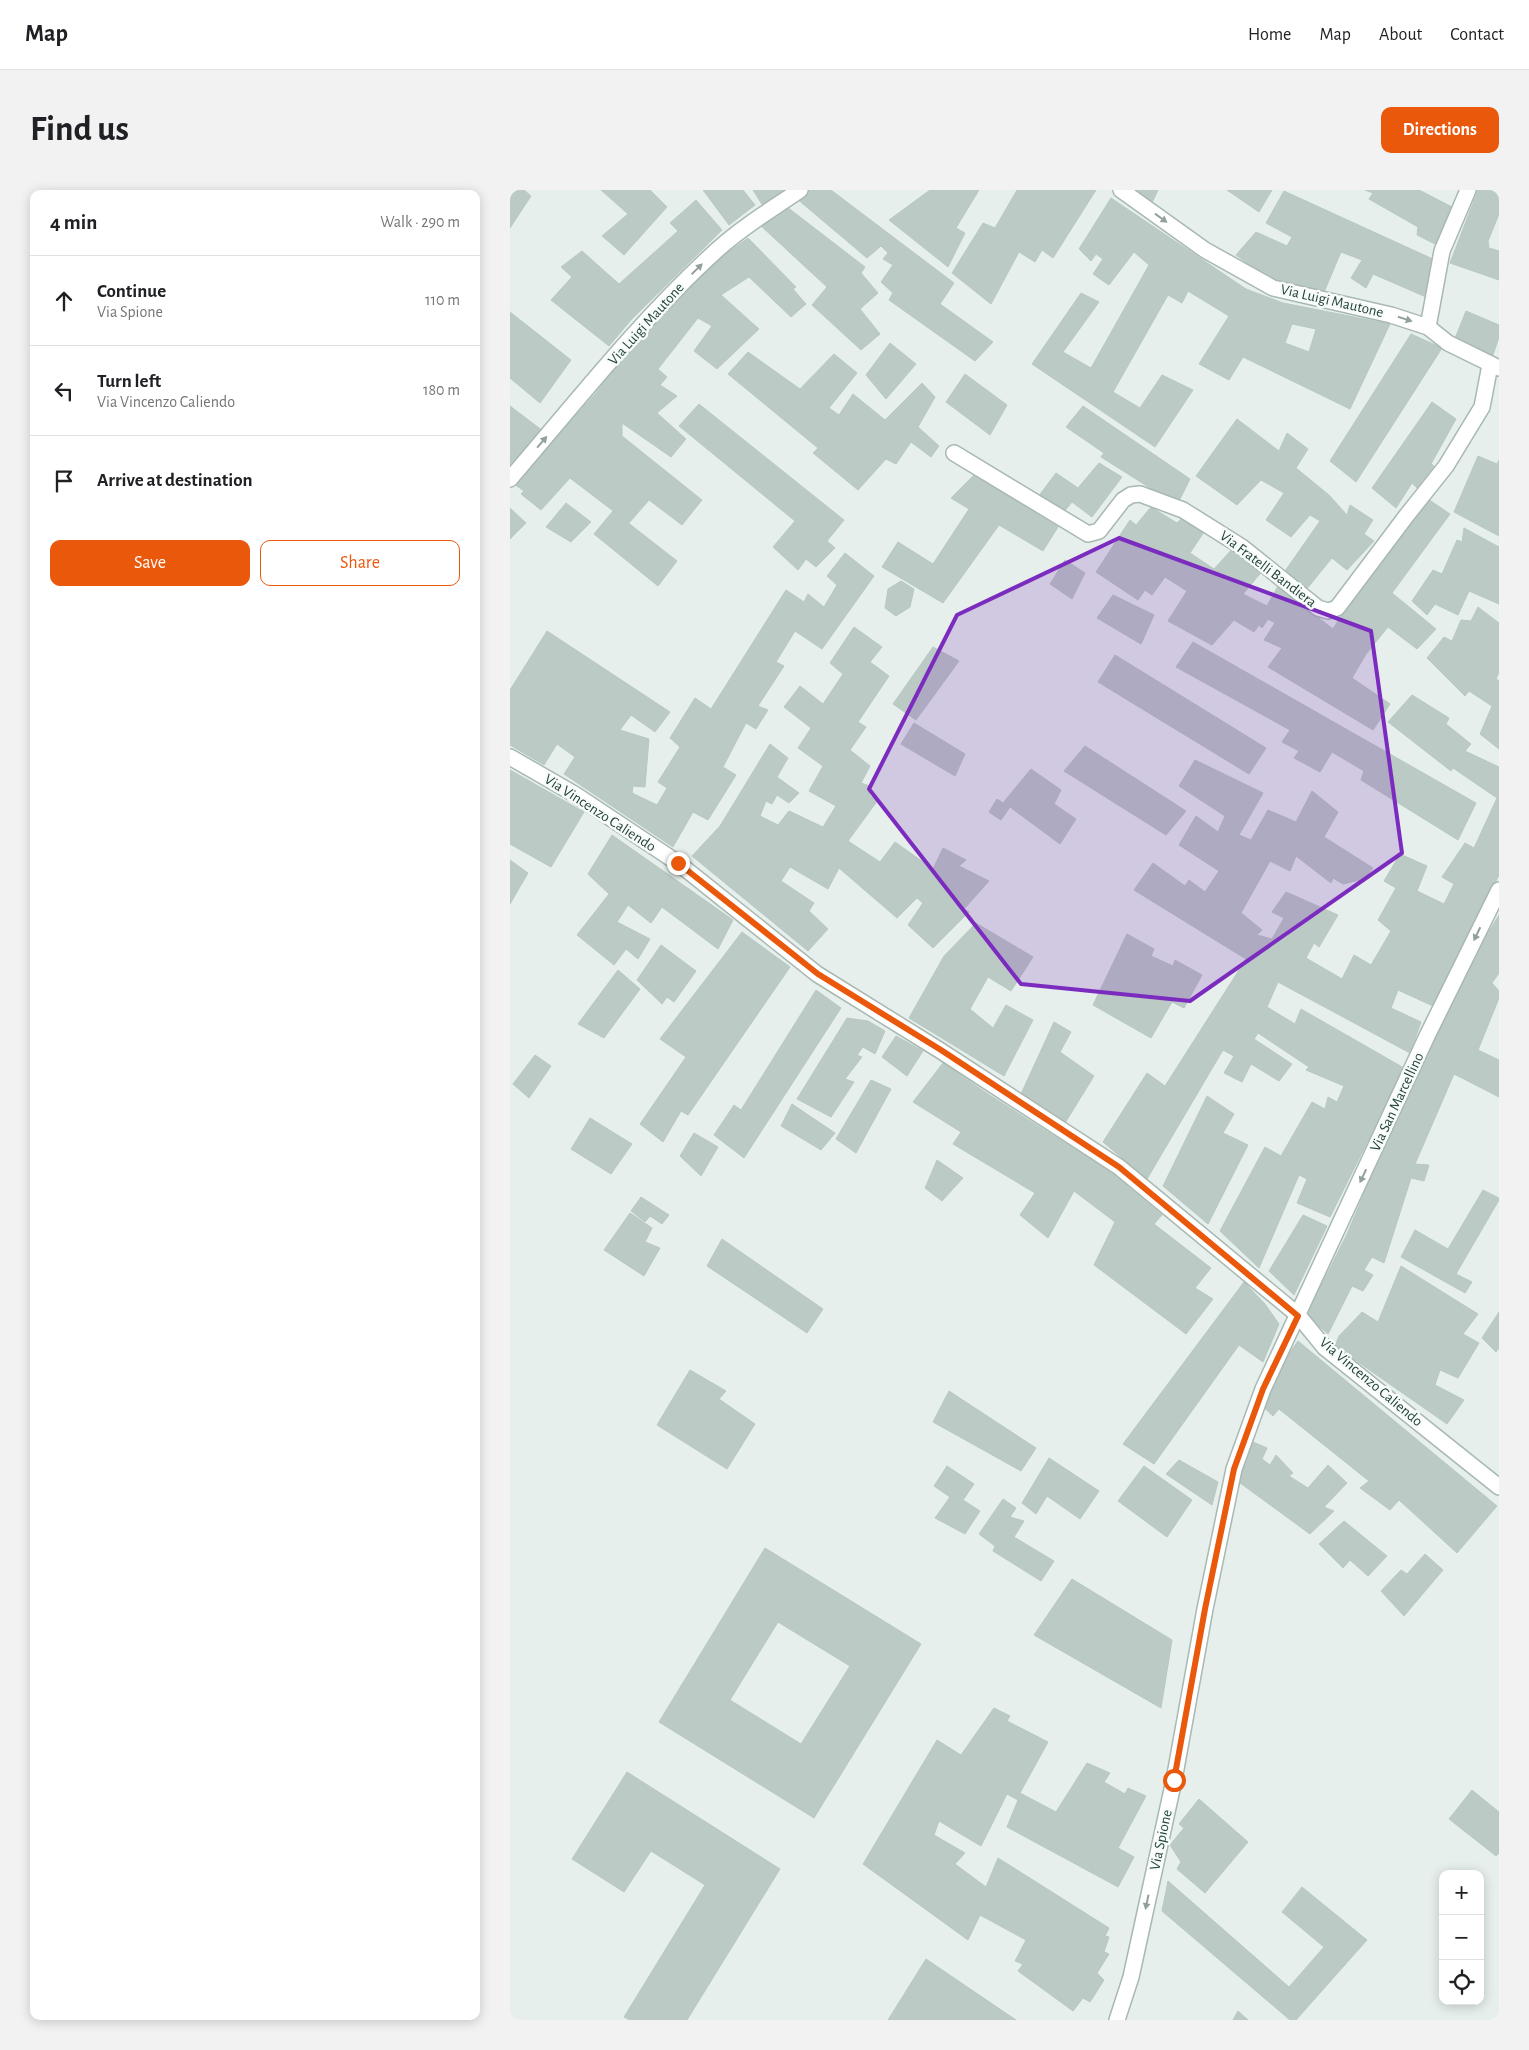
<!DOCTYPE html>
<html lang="en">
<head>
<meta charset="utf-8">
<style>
  body { margin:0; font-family:"Alegreya Sans",sans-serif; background:#f2f2f2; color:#202124 }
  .controls { position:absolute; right:15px; bottom:15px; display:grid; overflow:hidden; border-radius:10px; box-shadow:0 2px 12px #0003 }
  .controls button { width:45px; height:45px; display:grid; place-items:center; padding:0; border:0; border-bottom:1px solid #e0e0e0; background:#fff; color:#202124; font:25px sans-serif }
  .stop { position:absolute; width:15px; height:15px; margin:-11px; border:4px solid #ea580c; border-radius:50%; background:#fff }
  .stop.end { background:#ea580c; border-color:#fff; box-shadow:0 1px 5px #0008 }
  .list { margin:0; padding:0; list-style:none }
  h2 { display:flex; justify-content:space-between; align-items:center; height:65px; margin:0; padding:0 20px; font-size:21px }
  h2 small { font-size:16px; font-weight:400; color:#757577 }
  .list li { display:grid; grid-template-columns:32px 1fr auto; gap:15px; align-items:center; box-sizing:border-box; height:90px; padding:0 20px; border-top:1px solid #e0e0e0 }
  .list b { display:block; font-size:19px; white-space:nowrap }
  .list p { margin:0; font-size:16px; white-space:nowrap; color:#757577 }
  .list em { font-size:16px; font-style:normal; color:#757577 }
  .actions { display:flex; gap:10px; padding:15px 20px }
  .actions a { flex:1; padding:11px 0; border:1px solid #ea580c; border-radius:10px; text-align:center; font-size:18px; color:#ea580c }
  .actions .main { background:#ea580c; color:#fff }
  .icon { flex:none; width:28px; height:28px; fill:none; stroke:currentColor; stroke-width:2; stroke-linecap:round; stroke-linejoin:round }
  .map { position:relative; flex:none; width:989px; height:1830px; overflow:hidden; border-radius:10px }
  header { display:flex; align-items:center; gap:30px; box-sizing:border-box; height:70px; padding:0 25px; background:#fff; border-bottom:1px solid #e0e0e0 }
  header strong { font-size:24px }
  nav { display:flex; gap:28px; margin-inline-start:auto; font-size:18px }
  .intro { display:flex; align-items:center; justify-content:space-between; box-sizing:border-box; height:120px; padding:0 30px }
  h1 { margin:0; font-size:35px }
  .button { padding:12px 22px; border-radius:10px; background:#ea580c; color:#fff; font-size:18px; font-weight:700 }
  main { display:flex; gap:30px; padding:0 30px }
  aside { flex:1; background:#fff; border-radius:10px; box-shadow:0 2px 12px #0003 }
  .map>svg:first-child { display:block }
  .building { fill:#bbcac4; stroke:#b8c9c2; fill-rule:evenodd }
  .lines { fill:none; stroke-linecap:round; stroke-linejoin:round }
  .minor-casing { stroke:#a8b8b2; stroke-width:18 }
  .minor { stroke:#fff; stroke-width:15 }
  .oneway { fill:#92a09c }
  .route { stroke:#ea580c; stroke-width:6 }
  .marked { fill:#7b2cbf; fill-opacity:0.2; stroke:#7b2cbf; stroke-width:4; stroke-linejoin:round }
  .labels { text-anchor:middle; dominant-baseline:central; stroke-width:5; stroke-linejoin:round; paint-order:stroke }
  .street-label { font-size:15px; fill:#24423a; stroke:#f7fbf9 }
</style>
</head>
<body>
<header>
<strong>Map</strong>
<nav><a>Home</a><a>Map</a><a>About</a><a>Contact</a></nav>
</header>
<div class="intro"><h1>Find us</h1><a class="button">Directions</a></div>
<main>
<aside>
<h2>4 min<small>Walk · 290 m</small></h2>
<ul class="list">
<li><svg class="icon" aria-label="ahead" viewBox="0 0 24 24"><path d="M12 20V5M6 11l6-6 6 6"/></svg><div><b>Continue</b><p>Via Spione</p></div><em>110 m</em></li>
<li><svg class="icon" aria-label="left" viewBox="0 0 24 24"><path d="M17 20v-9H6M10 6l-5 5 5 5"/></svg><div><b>Turn left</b><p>Via Vincenzo Caliendo</p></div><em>180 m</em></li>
<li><svg class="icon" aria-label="arrive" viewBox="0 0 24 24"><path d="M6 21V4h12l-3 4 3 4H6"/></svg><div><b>Arrive at destination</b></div></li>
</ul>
<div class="actions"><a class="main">Save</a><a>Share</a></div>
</aside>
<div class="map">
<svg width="989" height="1830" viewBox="0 0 989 1830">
  <rect width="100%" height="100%" fill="#e6efeb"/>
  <!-- building -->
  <g class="building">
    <path d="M0,0H14L21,6L0,38Z"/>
    <path d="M91,0H140L157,17L114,65L92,46L118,24Z"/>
    <path d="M193,0H233L245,15L219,35Z"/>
    <path d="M243,0H277L253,16Z"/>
    <path d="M299,0H321L444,93L430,114L483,152L465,171L379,110L383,103L371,92L383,75L373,69L378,63L371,56L357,68L286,8Z"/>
    <path d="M420,0H469L446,38L455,43L438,77L379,30Z"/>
    <path d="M507,0H586L543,68L532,60L525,72L509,62L481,114L442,83L473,33L485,38Z"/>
    <path d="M621,0H648L640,17Z"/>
    <path d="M717,0H762L749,22Z"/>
    <path d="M855,0H909L944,18L927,55L907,45L908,37L859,9L863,3Z"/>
    <path d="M968,0H989V24L978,51L979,58L989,61V90L940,73Z"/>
    <path d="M774,1L925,70L916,107L863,84L856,98L841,88L852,70L831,62L812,107L768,95L726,65L746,42L777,56L782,47L756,33Z"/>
    <path d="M601,8L736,99L773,113L880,134L840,219L733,167L719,190L689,174L719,126L678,101L672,113L658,105L603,202L630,218L652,185L683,200L645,257L522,174L571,103L589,112L553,162L581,178L639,75L624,62L599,95L583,84L593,69L586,64L581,71L569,59ZM782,134L806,139L799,162L775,153Z"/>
    <path d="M186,10L212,40L121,130L99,156L41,110L62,87L51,77L72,61L109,94L168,41L160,33Z"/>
    <path d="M277,17L355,77L351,83L368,103L350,119L370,144L351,160L302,115L317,97L250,35Z"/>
    <path d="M238,48L286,97L283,99L296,114L281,127L239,87L211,105L249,139L207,179L184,161L202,136L188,128L148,179L157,187L150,195L167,206L147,223L176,249L161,267L112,233V246L192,310L172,335L139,310L119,333L60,288L31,320L11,304L14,301L4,294L85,204L106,177L158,119L211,67Z"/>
    <path d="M956,121L989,135V147L983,165L944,151Z"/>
    <path d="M0,122L61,170L30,213L0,188Z"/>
    <path d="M901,144L932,158L846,292L820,271Z"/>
    <path d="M380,153L406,174L376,209L356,185Z"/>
    <path d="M238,162L290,199L324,164L347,183L319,218L329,225L343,204L375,230L412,193L425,207L408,237L429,256L421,267L401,252L386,274L376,269L348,300L303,263L308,258L218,184Z"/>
    <path d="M455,184L497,215L480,245L436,212Z"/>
    <path d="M922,212L946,229L921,274L924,276L907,298L902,293L886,318L862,298Z"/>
    <path d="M189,214L334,330L317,351L325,358L306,377L296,369L288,380L263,357L285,331L169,236Z"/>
    <path d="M0,216L33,241L0,279Z"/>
    <path d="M573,216L680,289L667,315L591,267L594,263L556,237Z"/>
    <path d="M727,229L769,261L777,243L798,259L786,278L819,305L837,325L840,315L863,330L854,344L864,351L837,380L822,368L795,401L773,384L810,331L800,325L781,347L756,330L774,303L751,290L727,315L686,286Z"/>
    <path d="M968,266L987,274L989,270V346L944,322Z"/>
    <path d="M589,273L612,287L582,327L562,312L552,324L528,307L546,283L568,298Z"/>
    <path d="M464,285L548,337L533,361L489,335L433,413L372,377L388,352L423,374L459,319L441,308Z"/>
    <path d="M918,309L940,324L882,403L926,439L907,459L878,437L856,464L842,488L880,514L863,540L758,477L772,458L754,450L765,433L758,429L752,438L749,435L744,442L724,430L702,455L658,431L677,401L655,387L642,405L635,400L628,410L586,382L620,330L626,335L641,317L667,333L674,326L694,342L680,363L704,379L724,357L754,379L733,404L757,416L768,396L823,439L844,405Z"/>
    <path d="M56,313L81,332L61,352L36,337Z"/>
    <path d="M0,318L16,333L0,349Z"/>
    <path d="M103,321L167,371L148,396L84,344Z"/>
    <path d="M954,338L989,357V414L959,401L948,425L925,414L917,425L902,411L923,380L932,384L947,350L952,352Z"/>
    <path d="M335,363L364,386L312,459L285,441L266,472L274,476L248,516L258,520L246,539L236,533L213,577L226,585L198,630L183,622L163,657L54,584L65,567L47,554L34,575L0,555V500L37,441L160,522L145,542L121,525L110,540L139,549L135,597L123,596L122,603L147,615L157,598L148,592L170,557L160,548L185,508L201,519L276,400L294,412L298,404L314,417L327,395L317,386Z"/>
    <path d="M555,370L575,383L562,409L540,394Z"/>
    <path d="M391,391L404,399L400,417L386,426L375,418L378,399Z"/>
    <path d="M603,405L644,425L631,454L587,428Z"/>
    <path d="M968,417L989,433V482L986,489L989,491V559L970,544L982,516L959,501L955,506L917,468L934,447L942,451L951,430L961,431Z"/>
    <path d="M344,437L372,457L360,472L379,486L348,532L356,537L340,560L360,576L351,593L360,596V606L368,610L338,651L370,672L385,652L423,679L433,658L456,670L449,676L479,691L454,719L459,722L423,758L398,735L413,713L407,708L387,728L329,678L318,699L280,677L271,691L304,713L299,721L318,739L298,761L182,666L210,636L260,554L278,568L267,587L289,603L279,613L267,605L262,614L256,611L250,626L268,635L279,621L313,637L326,616L299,601L313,576L288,558L301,538L274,517L290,496L313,514L333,484L320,473Z"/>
    <path d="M683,452L966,613L948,650L851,590L854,581L822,562L810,582L784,568L789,561L772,552L780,540L666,477Z"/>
    <path d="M423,457L449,471L406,530L383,514Z"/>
    <path d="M605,465L756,558L739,584L588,492Z"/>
    <path d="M902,505L939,528L936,534L961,554L955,561L989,577V685L923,816L888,800L881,818L911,832L900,863L768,792L757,817L785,834L791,819L894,878L820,1027L787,1013L797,989L789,985L749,1078L710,1041L755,957L771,966L802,912L815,919L818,907L827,912L834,896L796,880L799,877L748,843L744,849L782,874L769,891L741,874L732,892L714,883L724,866L713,860L637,989L593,952L637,883L655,896L736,769L624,700L643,673L675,696L679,690L695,702L709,681L669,655L686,626L708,642L715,626L669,596L685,570L753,603L729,645L741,650L758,620L786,632L802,601L828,622L814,647L863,678L854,689L833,694L823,688L821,693L786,666L780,681L760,671L731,723L752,740L747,745L762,749L774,728L762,722L776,702L828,725L809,757L804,753L796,768L832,789L844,765L861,775L881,741L868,730L886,698L874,691L890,664L917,676L907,701L934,714L944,694L932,687L955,653L964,658L987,608L943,578L941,581L878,532Z"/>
    <path d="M404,533L455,564L445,586L391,554Z"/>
    <path d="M575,556L676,621L656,645L554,581Z"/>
    <path d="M521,579L551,600L544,614L566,629L550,654L500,617L491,630L479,622L487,609L493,613Z"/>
    <path d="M0,580L74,622L41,677L0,654Z"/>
    <path d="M102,645L223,730L208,759L152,717L141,733L118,715L107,732L140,749L128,769L116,759L104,775L67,745L99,704L78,684Z"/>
    <path d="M0,670L18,683L0,714Z"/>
    <path d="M989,725V783L982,793L989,801V808L968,860L989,870V907L944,884L905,974L919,975L914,991L901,988L874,1073L862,1067L854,1080L863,1085L853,1101L842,1096L818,1144L795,1124L813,1092L837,1044L892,914L957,777Z"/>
    <path d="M466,733L523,767L501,801L478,787L460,819L483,838L496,815L523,830L494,886L399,828L434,766Z"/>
    <path d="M232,742L280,777L178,925L171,921L153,952L130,934L176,867L150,849Z"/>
    <path d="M617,744L644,759L641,766L663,776L665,770L692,785L674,818L662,812L641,848L583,815Z"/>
    <path d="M151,755L186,781L164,812L157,807L152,814L127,790Z"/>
    <path d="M108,780L130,799L94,848L68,834Z"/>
    <path d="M306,800L331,818L234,968L204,945L224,915L231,920Z"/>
    <path d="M337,828L358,831L375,841L365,864L353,857L347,865L352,867L335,889L344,892L321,927L287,909Z"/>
    <path d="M544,832L561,842L550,862L584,886L555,933L511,904Z"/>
    <path d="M386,846L413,861L397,886L372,867Z"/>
    <path d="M25,865L41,876L19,908L3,894Z"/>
    <path d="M433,873L478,904L599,981L652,1025L644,1034L701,1078L685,1098L703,1109L676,1144L584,1075L605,1032L564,1001L538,1048L510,1025L525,1003L443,954L451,942L403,912Z"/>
    <path d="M361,890L381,899L346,963L326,949Z"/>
    <path d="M697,906L724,924L713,943L738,955L698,1034L653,996Z"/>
    <path d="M282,914L325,943L311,960L271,936Z"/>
    <path d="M80,928L122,954L101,984L61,959Z"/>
    <path d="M184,943L208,957L191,986L170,966Z"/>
    <path d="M427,970L453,988L432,1011L415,998Z"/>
    <path d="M973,1000L989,1008V1010L946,1084L962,1092L955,1103L891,1067L905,1040L938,1059Z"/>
    <path d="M131,1007L159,1025L152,1034L140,1026L135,1032L121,1021Z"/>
    <path d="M120,1023L142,1038L135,1052L150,1058L134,1086L94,1060Z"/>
    <path d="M793,1025L817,1036L784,1105L759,1081Z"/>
    <path d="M212,1049L313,1119L297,1143L197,1076Z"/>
    <path d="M891,1076L968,1124L953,1144L969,1153L948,1188L930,1180L925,1195L954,1210L937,1234L825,1156L829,1146L852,1122L868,1132Z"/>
    <path d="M734,1092L755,1114L769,1134L753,1172L729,1155L644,1274L613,1254Z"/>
    <path d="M989,1122V1158L986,1162L972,1148Z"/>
    <path d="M788,1151L987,1316L947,1363L889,1310L880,1320L850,1298L859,1291L769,1219L763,1226L750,1214L767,1180Z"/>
    <path d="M180,1180L216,1201L209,1209L245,1234L217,1279L147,1235Z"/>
    <path d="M439,1201L526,1258L511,1281L423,1232Z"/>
    <path d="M736,1249L757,1258L752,1269L760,1275L766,1265L783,1283L779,1286L798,1298L818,1275L837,1293L814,1317L824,1321L800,1344L726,1290Z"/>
    <path d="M539,1268L589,1301L570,1329L537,1306L526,1324L512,1313Z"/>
    <path d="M669,1270L708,1292L702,1315L656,1284Z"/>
    <path d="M437,1276L464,1294L453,1310L470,1321L455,1344L425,1328L440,1307L424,1296Z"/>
    <path d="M634,1276L682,1310L657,1347L608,1311Z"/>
    <path d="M493,1309L506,1318L500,1327L514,1331L504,1347L544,1371L531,1391L483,1361L485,1356L469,1344Z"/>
    <path d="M834,1331L877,1366L858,1386L840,1370L833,1378L809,1354Z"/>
    <path d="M255,1358L411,1454L304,1628L149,1532ZM268,1432L340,1476L291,1554L220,1510Z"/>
    <path d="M915,1364L933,1380L894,1426L871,1401L891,1380L897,1384Z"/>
    <path d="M562,1389L662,1450L651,1518L524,1445Z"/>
    <path d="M484,1518L500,1526L497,1531L538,1552L510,1603L546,1622L577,1573L600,1583L594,1592L615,1604L618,1598L636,1606L608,1658L624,1667L608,1697L497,1637L508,1610L497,1604L471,1656L429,1631L424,1645L455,1663L445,1674L476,1697L488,1668L599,1738L595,1746L599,1747L594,1762L599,1764L587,1783L594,1790L580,1812L573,1808L563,1821L508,1781L513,1774L505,1771L516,1750L470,1725L458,1750L353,1674L427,1550L451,1565Z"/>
    <path d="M117,1582L270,1679L177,1830H120L114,1827L195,1695L141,1661L114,1702L62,1669Z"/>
    <path d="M962,1600L989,1622V1663L986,1666L939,1629Z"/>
    <path d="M689,1609L738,1652L695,1703L667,1679L671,1672L660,1655L674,1638L669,1634Z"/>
    <path d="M658,1691L779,1797L814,1757L772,1722L792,1697L857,1750L786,1830H780L652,1721Z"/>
    <path d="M416,1769L506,1830H378Z"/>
    <path d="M728,1821L738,1830H723Z"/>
  </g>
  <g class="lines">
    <defs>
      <g id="minor">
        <path d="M611,0L695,60L763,98L881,125L918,137L938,153L989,178"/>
        <path d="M918,137L932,61L958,0"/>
        <path d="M444,263L578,344L589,341L613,310L621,305L630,304L673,320L732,357L808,418L818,421L827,418L897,325L936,276L972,217L980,175"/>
        <path d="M0,289C67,211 131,129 207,60C232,37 262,19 290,0"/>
        <path d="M0,567L66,605L168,673L307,784L431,861L609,977L788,1125L815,1158L989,1297"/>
        <path d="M607,1830L621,1787L664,1590L695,1419L724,1279L753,1199L917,846L989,700"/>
      </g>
    </defs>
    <!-- minor casing -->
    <use href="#minor" class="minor-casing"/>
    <!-- minor -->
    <use href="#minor" class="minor"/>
  </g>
  <!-- one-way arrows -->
  <defs><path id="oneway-solid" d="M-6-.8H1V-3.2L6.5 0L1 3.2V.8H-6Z" transform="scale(1.25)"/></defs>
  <g class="oneway">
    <use href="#oneway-solid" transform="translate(651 28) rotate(36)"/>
    <use href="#oneway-solid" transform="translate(187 79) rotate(-44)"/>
    <use href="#oneway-solid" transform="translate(895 129) rotate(18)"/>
    <use href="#oneway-solid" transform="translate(32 252) rotate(-49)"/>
    <use href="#oneway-solid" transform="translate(967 744) rotate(116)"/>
    <use href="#oneway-solid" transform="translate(853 986) rotate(115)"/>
    <use href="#oneway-solid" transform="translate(637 1712) rotate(102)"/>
  </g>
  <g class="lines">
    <!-- route -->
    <path class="route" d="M168,673L308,784L431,860L609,977L788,1126L753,1199L724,1279L695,1419L664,1590"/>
  </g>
  <!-- marked area -->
  <path class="marked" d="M609,348L861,441L892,663L680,811L511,794L359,599L447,425Z"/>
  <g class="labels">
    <!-- street labels -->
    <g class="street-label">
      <text transform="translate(822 111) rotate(13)">Via Luigi Mautone</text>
      <text transform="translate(136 134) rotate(-48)">Via Luigi Mautone</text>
      <text transform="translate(758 379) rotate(37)">Via Fratelli Bandiera</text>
      <text transform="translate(90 623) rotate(33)">Via Vincenzo Caliendo</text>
      <text transform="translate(887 912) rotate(-65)">Via San Marcellino</text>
      <text transform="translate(861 1192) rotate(40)">Via Vincenzo Caliendo</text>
      <text transform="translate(651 1650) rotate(-78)">Via Spione</text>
    </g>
  </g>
</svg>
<div class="controls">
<button>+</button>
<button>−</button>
<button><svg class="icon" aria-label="locate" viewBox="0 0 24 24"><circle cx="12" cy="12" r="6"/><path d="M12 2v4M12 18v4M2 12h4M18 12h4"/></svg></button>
</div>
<div class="stop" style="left:664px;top:1590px"></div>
<div class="stop end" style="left:168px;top:673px"></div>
</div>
</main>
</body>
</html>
